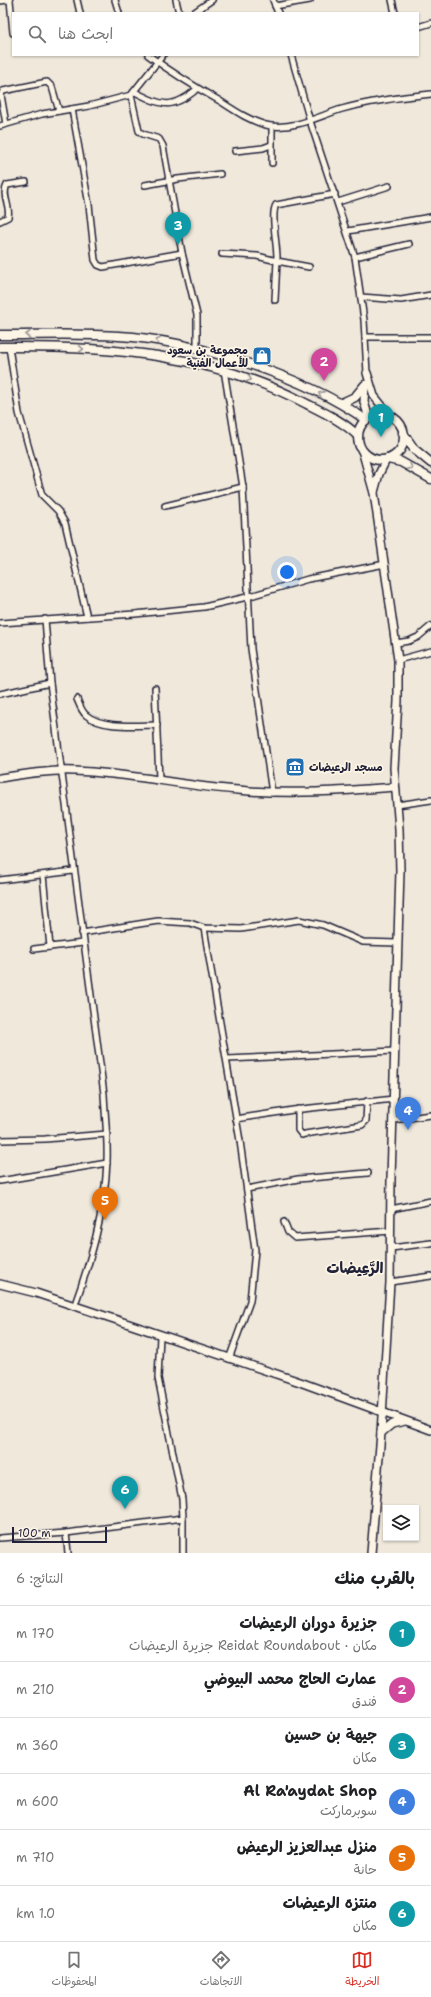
<!DOCTYPE html>
<html lang="ar">
<head>
<meta charset="utf-8">
<style>
  body { margin:0; font-family:"Shantell Sans","Playpen Sans Arabic",sans-serif; background:#f2f2f2; color:#202124; direction:rtl }
  .controls { position:absolute; right:12px; bottom:12px; display:grid; overflow:hidden; border-radius:0px; box-shadow:0 1px 3px #0004 }
  .controls button { width:36px; height:36px; display:grid; place-items:center; padding:0; border:0; border-bottom:1px solid #e0e0e0; background:#fff; color:#202124; font:20px sans-serif }
  .scale { position:absolute; left:12px; bottom:10px; width:95px; box-sizing:border-box; padding-left:4px; border:2px solid #22223b; border-top:0; font-size:11px; line-height:14px; white-space:nowrap; color:#22223b; -webkit-text-stroke:3px #fcf5e5; paint-order:stroke }
  .you { position:absolute; left:287px; top:572px; width:14px; height:14px; margin:-10px; border:3px solid #fff; border-radius:50%; background:#1a73e8; box-shadow:0 0 0 6px #1a73e833 }
  .badge { display:grid; place-items:center; width:26px; height:26px; border-radius:50%; background:#d93025; color:#fff; font-size:13px; font-weight:700 }
  .pin { position:absolute; translate:-50% -33px; filter:drop-shadow(0 1px 2px #0008) }
  .pin::after { content:''; position:absolute; top:21px; width:14px; height:12px; background:inherit; clip-path:polygon(0 0,100% 0,50% 100%) }
  .list { margin:0; padding:0; list-style:none }
  h2 { display:flex; justify-content:space-between; align-items:center; height:52px; margin:0; padding:0 16px; font-size:17px }
  h2 small { font-size:13px; font-weight:400; color:#757577 }
  .list li { display:grid; grid-template-columns:26px 1fr auto; gap:12px; align-items:center; box-sizing:border-box; height:56px; padding:0 16px; border-top:1px solid #e0e0e0 }
  .list b { display:block; font-size:15px; white-space:nowrap }
  .list p { margin:0; font-size:13px; white-space:nowrap; color:#757577 }
  .list em { font-size:13px; font-style:normal; color:#757577 }
  .icon { flex:none; width:22px; height:22px; fill:none; stroke:currentColor; stroke-width:2; stroke-linecap:round; stroke-linejoin:round }
  .map { position:relative; flex:none; width:431px; height:1553px; overflow:hidden; direction:ltr }
  .search { position:absolute; background:#fff; box-shadow:0 1px 3px #0004; left:12px; right:12px; top:12px; height:44px; display:flex; align-items:center; gap:10px; box-sizing:border-box; padding:0 14px; border-radius:0px; color:#757577; font-size:15px }
  .sheet { height:388px; background:#fff }
  nav { display:flex; justify-content:space-around; align-items:center; box-sizing:border-box; height:56px; border-top:1px solid #e0e0e0; background:#fff; font-size:11px; color:#757577 }
  nav a { display:grid; justify-items:center; gap:2px }
  nav .on { color:#d93025 }
  .map>svg:first-child { display:block }
  .lines { fill:none; stroke-linecap:round; stroke-linejoin:round }
  .street-casing { stroke:#22223b; stroke-width:8 }
  .secondary-casing { stroke:#22223b; stroke-width:10 }
  .primary-casing { stroke:#22223b; stroke-width:11 }
  .street { stroke:#fcf5e5; stroke-width:5 }
  .secondary { stroke:#fcf5e5; stroke-width:7 }
  .primary { stroke:#fcf5e5; stroke-width:8 }
  .oneway { stroke:#9a9698 }
  .labels { text-anchor:middle; dominant-baseline:central; stroke-width:3.5; stroke-linejoin:round; paint-order:stroke }
  .poi-label { font-size:11px; font-weight:bold; fill:#22223b; stroke:#fcf5e5; text-anchor:end }
  .district-label { font-size:15px; font-weight:bold; fill:#22223b; stroke:#fcf5e5 }
</style>
</head>
<body>
<div class="map">
<svg width="431" height="1553" viewBox="0 0 431 1553">
  <rect width="100%" height="100%" fill="#efe8db"/>
  <filter id="ink" filterUnits="userSpaceOnUse"><feTurbulence type="fractalNoise" baseFrequency=".025" numOctaves="2"/><feDisplacementMap in="SourceGraphic" scale="8" xChannelSelector="R" yChannelSelector="G"/><feConvolveMatrix kernelMatrix="1 2 1 2 8 2 1 2 1" color-interpolation-filters="sRGB"/></filter>
  <g filter="url(#ink)">
    <g class="lines">
      <defs>
        <g id="street">
          <path d="M10,0L13,33"/>
          <path d="M77,0L80,13"/>
          <path d="M115,0L119,13"/>
          <path d="M176,0L179,13"/>
          <path d="M273,0L278,13"/>
          <path d="M392,0L395,13"/>
          <path d="M0,1L8,0"/>
          <path d="M275,6L310,0"/>
          <path d="M193,13L212,0"/>
          <path d="M418,27L431,23"/>
          <path d="M148,55C171,72 195,87 220,101C235,111 253,123 271,126C296,129 319,116 342,109C371,101 401,97 431,94"/>
          <path d="M291,55L310,121L355,257L364,320L367,373"/>
          <path d="M135,92C163,106 172,110 197,89"/>
          <path d="M131,95L139,131L143,134L159,139L163,146L182,253L197,315V349"/>
          <path d="M72,109L89,205L95,260L98,265L103,267L182,253"/>
          <path d="M6,124L1,95L3,91L47,82L52,87L59,111"/>
          <path d="M0,126L42,114L89,106L131,95L163,55"/>
          <path d="M235,151L263,148L271,145"/>
          <path d="M272,163V126"/>
          <path d="M145,185L178,179L220,174"/>
          <path d="M338,202L389,186"/>
          <path d="M0,221L8,217C11,206 1,195 7,185L26,182"/>
          <path d="M348,231L431,217"/>
          <path d="M222,254L257,256L277,261C278,248 270,214 276,205L335,194"/>
          <path d="M355,257L409,244"/>
          <path d="M361,297L401,300L431,295"/>
          <path d="M275,300L277,261L309,267"/>
          <path d="M365,337H431"/>
          <path d="M9,347L19,413L42,495L58,511L65,523L87,617"/>
          <path d="M224,370L243,487L251,649L272,793"/>
          <path d="M165,506L243,487"/>
          <path d="M45,619L50,683L104,1094C105,1116 108,1139 107,1161C105,1212 91,1260 74,1307"/>
          <path d="M0,623L135,614L204,607L247,597L308,579L385,564"/>
          <path d="M396,643L409,641L418,637L431,626"/>
          <path d="M398,660L431,651"/>
          <path d="M155,688L159,779"/>
          <path d="M0,694L50,683"/>
          <path d="M77,699C79,704 82,712 86,715C102,729 137,725 157,725"/>
          <path d="M397,805L431,800"/>
          <path d="M43,875L50,947L83,943"/>
          <path d="M0,880L73,871"/>
          <path d="M204,928L240,1141L255,1250L250,1301L229,1359"/>
          <path d="M82,933L158,921L190,923L204,928L241,929L299,920L323,925L363,942L397,943"/>
          <path d="M34,949L50,947"/>
          <path d="M227,1059L395,1051"/>
          <path d="M298,1109V1130L302,1135L305,1134L362,1125L366,1121L367,1101"/>
          <path d="M236,1119L293,1110L394,1099"/>
          <path d="M393,1120L431,1115"/>
          <path d="M0,1140L45,1139L107,1134"/>
          <path d="M0,1181L107,1163"/>
          <path d="M247,1189L298,1179L368,1173"/>
          <path d="M391,1209L431,1201"/>
          <path d="M284,1222L288,1232L295,1238L391,1231"/>
          <path d="M391,1248L431,1243"/>
          <path d="M390,1282L431,1276"/>
          <path d="M183,1518V1553"/>
          <path d="M66,1533L68,1553"/>
          <path d="M0,1538L66,1533L183,1518L182,1499L158,1378L160,1336"/>
        </g>
        <g id="secondary">
          <path d="M367,373L374,396L391,417"/>
          <path d="M365,385L364,402L369,418"/>
          <path d="M362,450L374,493L398,660V701L394,768L399,829L400,871L391,1179L390,1282L381,1433L371,1553"/>
          <path d="M374,492L379,474L386,460"/>
          <path d="M0,778C25,774 50,770 75,771C130,773 183,786 238,790C290,795 343,791 395,787"/>
          <path d="M0,1284L36,1293L117,1320L300,1382L431,1430"/>
          <path d="M381,1433L392,1424L405,1421"/>
        </g>
        <g id="primary">
          <path d="M0,335C39,335 79,333 119,336C193,340 306,377 366,420"/>
          <path d="M0,347C107,346 211,353 307,404C325,413 344,422 358,436"/>
          <path d="M342,403L355,397L365,385"/>
          <circle cx="381" cy="437" r="23"/>
          <path d="M403,433L414,449L431,463"/>
          <path d="M388,459L401,462L431,479"/>
        </g>
      </defs>
      <!-- street casing -->
      <use href="#street" class="street-casing"/>
      <!-- secondary casing -->
      <use href="#secondary" class="secondary-casing"/>
      <!-- primary casing -->
      <use href="#primary" class="primary-casing"/>
      <!-- street -->
      <use href="#street" class="street"/>
      <!-- secondary -->
      <use href="#secondary" class="secondary"/>
      <!-- primary -->
      <use href="#primary" class="primary"/>
    </g>
    <!-- one-way arrows -->
    <defs><path id="oneway-chevron" d="M-2-3.5L2.5 0L-2 3.5" fill="none" stroke-width="1.6" stroke-linecap="round" stroke-linejoin="round"/></defs>
    <g class="oneway">
      <use href="#oneway-chevron" transform="translate(28 335) rotate(180)"/>
      <use href="#oneway-chevron" transform="translate(158 341) rotate(-168)"/>
      <use href="#oneway-chevron" transform="translate(81 349) rotate(1)"/>
      <use href="#oneway-chevron" transform="translate(249 379) rotate(19)"/>
      <use href="#oneway-chevron" transform="translate(321 394) rotate(-156)"/>
      <use href="#oneway-chevron" transform="translate(410 467) rotate(28)"/>
    </g>
  </g>
  <!-- icons -->
  <defs>
    <symbol id="shop-square" viewBox="-11 -11 22 22"><rect x="-9" y="-9" width="18" height="18" rx="4" fill="#1f6fb2" stroke="#fcf5e5"/><path d="M-5-2.5h2.3a2.7 3.5 0 0 1 5.4 0H5L5.5 6h-11ZM-1.5-2.5h3a1.5 2.3 0 0 0-3 0Z" fill="#fff"/></symbol>
    <symbol id="museum-square" viewBox="-11 -11 22 22"><rect x="-9" y="-9" width="18" height="18" rx="4" fill="#1f6fb2" stroke="#fcf5e5"/><path d="M0-6L6-3V-2H-6V-3ZM-5-1h2V3h-2ZM-1-1h2V3h-2ZM3-1h2V3H3ZM-6 4H6V6H-6Z" fill="#fff"/></symbol>
  </defs>
  <g fill-rule="evenodd">
    <use href="#shop-square" x="251" y="345" width="22" height="22"/>
    <use href="#museum-square" x="284" y="756" width="22" height="22"/>
  </g>
  <g class="labels">
    <!-- poi labels -->
    <g class="poi-label">
      <text x="248" y="350">مجموعة بن سعود<tspan x="248" dy="13">للأعمال الفنية</tspan></text>
      <text x="309" y="767" text-anchor="start">مسجد الرعيضات</text>
    </g>
    <!-- district labels -->
    <g class="district-label">
      <text x="355" y="1268">الرَّعِيضات</text>
    </g>
  </g>
</svg>
<div class="controls">
<button><svg class="icon" aria-label="layers" viewBox="0 0 24 24"><path d="M12 4l9 5-9 5-9-5zM3 14l9 5 9-5"/></svg></button>
</div>
<div class="scale">100 m</div>
<div class="you"></div>
<div class="pin badge" style="left:381px;top:437px;background:#0f9aa8">1</div>
<div class="pin badge" style="left:324px;top:381px;background:#d1479c">2</div>
<div class="pin badge" style="left:178px;top:245px;background:#0f9aa8">3</div>
<div class="pin badge" style="left:408px;top:1130px;background:#3f7fe0">4</div>
<div class="pin badge" style="left:105px;top:1220px;background:#e8710a">5</div>
<div class="pin badge" style="left:125px;top:1509px;background:#0f9aa8">6</div>
<div class="search"><svg class="icon" aria-label="search" viewBox="0 0 24 24"><circle cx="10" cy="10" r="6"/><path d="M15 15l6 6"/></svg>ابحث هنا</div>
</div>
<section class="sheet">
<h2>بالقرب منك<small>النتائج: 6</small></h2>
<ul class="list">
<li><span class="badge" style="background:#0f9aa8">1</span><div><b>جزيرة دوران الرعيضات</b><p>مكان · Reidat Roundabout جزيرة الرعيضات</p></div><em>170 m</em></li>
<li><span class="badge" style="background:#d1479c">2</span><div><b>عمارت الحاج محمد البيوضي</b><p>فندق</p></div><em>210 m</em></li>
<li><span class="badge" style="background:#0f9aa8">3</span><div><b>جيهة بن حسين</b><p>مكان</p></div><em>360 m</em></li>
<li><span class="badge" style="background:#3f7fe0">4</span><div><b>Al Ra'aydat Shop</b><p>سوبرماركت</p></div><em>600 m</em></li>
<li><span class="badge" style="background:#e8710a">5</span><div><b>منزل عبدالعزيز الرعيض</b><p>حانة</p></div><em>710 m</em></li>
<li><span class="badge" style="background:#0f9aa8">6</span><div><b>منتزه الرعيضات</b><p>مكان</p></div><em>1.0 km</em></li>
</ul>
</section>
<nav>
<a class="on"><svg class="icon" aria-label="map" viewBox="0 0 24 24"><path d="M3 6l6-2 6 2 6-2v14l-6 2-6-2-6 2zM9 4v14M15 6v14"/></svg>الخريطة</a>
<a><svg class="icon" aria-label="directions" viewBox="0 0 24 24"><path d="M12 3l9 9-9 9-9-9zM9 14v-3h6M13 9l2 2-2 2"/></svg>الاتجاهات</a>
<a><svg class="icon" aria-label="saved" viewBox="0 0 24 24"><path d="M7 4h10v16l-5-4-5 4z"/></svg>المحفوظات</a>
</nav>
</body>
</html>
